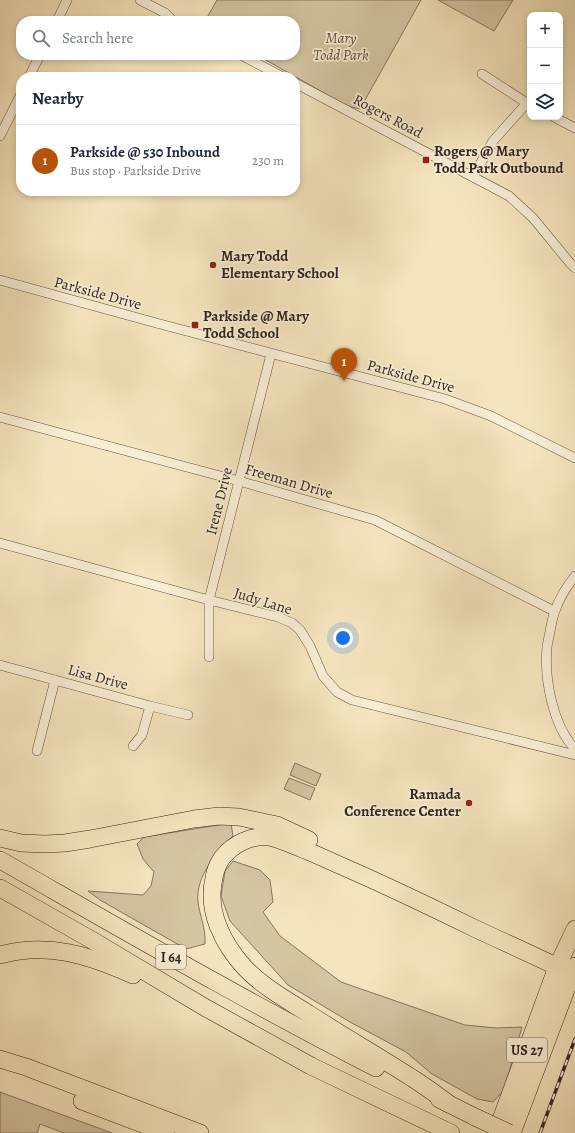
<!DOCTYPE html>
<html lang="en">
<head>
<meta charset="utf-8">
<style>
  body { margin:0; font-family:Alegreya,serif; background:#f6f6f7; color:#1f2937 }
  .controls { position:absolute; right:12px; top:12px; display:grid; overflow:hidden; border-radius:8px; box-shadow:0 2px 6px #0003 }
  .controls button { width:36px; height:36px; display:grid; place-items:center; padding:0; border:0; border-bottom:1px solid #e0e1e3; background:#fff; color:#1f2937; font:20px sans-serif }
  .you { position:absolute; left:343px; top:638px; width:14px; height:14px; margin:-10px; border:3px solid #fff; border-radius:50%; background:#1a73e8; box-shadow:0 0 0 6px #1a73e833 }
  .badge { display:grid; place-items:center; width:26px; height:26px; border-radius:50%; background:#b45309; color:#fff; font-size:13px; font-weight:700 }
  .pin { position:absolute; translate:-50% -33px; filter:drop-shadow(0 1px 2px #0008) }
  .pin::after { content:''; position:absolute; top:21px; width:14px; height:12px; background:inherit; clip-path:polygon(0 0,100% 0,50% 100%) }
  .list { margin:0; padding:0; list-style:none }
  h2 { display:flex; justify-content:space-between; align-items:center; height:52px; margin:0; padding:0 16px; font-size:17px }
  h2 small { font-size:13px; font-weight:400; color:#747a83 }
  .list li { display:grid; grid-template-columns:26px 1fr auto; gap:12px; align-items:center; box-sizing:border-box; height:72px; padding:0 16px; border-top:1px solid #e0e1e3 }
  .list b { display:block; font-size:15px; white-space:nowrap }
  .list p { margin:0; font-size:13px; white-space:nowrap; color:#747a83 }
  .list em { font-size:13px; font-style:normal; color:#747a83 }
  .icon { flex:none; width:22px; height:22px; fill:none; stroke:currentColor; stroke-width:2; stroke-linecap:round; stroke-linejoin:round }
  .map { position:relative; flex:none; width:575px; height:1133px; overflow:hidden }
  .search { position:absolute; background:#fff; box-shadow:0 2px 6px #0003; left:16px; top:16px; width:284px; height:44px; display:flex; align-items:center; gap:10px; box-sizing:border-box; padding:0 14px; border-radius:16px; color:#747a83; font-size:15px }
  .panel { position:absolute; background:#fff; box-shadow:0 2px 6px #0003; left:16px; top:72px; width:284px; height:124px; border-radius:16px }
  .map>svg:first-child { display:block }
  .green { fill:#d4c5a3; stroke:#847661 }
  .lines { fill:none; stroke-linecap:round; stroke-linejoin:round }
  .street-casing { stroke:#645647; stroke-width:10 }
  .highway-casing { stroke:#33261f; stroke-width:18 }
  .street { stroke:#f8eed5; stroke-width:9 }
  .highway { stroke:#f5e5be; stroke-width:17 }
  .rail-casing { stroke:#33261f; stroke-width:3.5 }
  .rail { stroke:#f8eed5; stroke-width:2; stroke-dasharray:6; stroke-linecap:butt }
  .highway-bridge-casing { stroke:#33261f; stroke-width:18; stroke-linecap:butt }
  .highway-bridge { stroke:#f5e5be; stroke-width:17 }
  .poi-dot { fill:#8f2418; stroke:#f8eed5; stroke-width:1.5 }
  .labels { text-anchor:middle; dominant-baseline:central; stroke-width:3.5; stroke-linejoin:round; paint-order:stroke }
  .shield { fill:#f8eed5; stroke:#6e6256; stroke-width:1 }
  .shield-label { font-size:14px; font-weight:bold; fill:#33261f }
  .park-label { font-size:15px; font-style:italic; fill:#5b4e40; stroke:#f8eed5 }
  .street-label { font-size:15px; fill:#33261f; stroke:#f8eed5 }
  .poi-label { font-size:15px; font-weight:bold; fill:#33261f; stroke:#f8eed5; text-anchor:start }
</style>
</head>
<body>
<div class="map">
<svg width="575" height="1133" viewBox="0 0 575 1133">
  <rect width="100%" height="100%" fill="#f5e5be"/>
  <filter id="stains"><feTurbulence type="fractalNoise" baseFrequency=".005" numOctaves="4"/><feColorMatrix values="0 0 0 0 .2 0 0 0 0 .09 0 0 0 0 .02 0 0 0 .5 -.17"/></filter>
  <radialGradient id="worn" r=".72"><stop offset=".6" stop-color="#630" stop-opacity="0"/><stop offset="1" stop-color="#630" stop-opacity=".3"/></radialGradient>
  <!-- green -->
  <g class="green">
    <path d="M217,0H421L360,109L347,106L257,55H295V21H205Z"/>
    <path d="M438,0H513L494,31Z"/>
    <path d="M295,763L321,774L316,786L290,775Z"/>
    <path d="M289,778L315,788L310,800L284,789Z"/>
    <path d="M231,823L233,836C217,852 195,877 198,902C200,917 206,928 205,944L186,949L100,900L88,891L143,895L151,886L154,872L143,859L137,844L144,837Z"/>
    <path d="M233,861L260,870L270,880L273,902L263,912L280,936L341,982L465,1025L496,1028L522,1027L504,1090L493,1102L477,1099L432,1074L406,1052L350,1022L288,985L230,921L221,896L225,871Z"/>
    <path d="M0,1092L112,1133H64L40,1124L37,1133H0Z"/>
  </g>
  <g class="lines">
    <defs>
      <g id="street">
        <path d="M140,0L165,13L173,21"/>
        <path d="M57,21L67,0"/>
        <path d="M241,55L283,77"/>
        <path d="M482,74L530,105"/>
        <path d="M29,77L40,55"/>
        <path d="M295,83L509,196L533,218L570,263L575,268"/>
        <path d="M554,117L575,128"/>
        <path d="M0,136L21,94"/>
        <path d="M473,177L493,141L527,103"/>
        <path d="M0,280L160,324L445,399L491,416L575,458"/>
        <path d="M0,417L239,481L375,520L554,611"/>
        <path d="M0,543L209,600L278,617L292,623L300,630L310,646L323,676L337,692L352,700L575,755"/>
        <path d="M575,576C567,586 559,599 555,611C553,616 552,621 551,626C550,633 548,640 547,647C544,679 553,726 575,749"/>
        <path d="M209,657V600L271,354"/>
        <path d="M0,665L150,706L188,715"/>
        <path d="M133,746L142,735L150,706"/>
        <path d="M37,751L55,680"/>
      </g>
      <g id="highway">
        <path d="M0,838L21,843L45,844L65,843L90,839L194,819L219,816L239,817L277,825L309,840"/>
        <path d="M0,860C125,931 249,1003 376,1068"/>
        <path d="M0,888L90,939L206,1008L311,1066L451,1133"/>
        <path d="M0,955C49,942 88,955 133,975"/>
        <path d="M0,1059L26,1067L200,1133"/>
        <path d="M439,1099L475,1117"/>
        <path d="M82,1101L166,1133"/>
        <path d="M449,1104C437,1095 425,1086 412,1078C378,1056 343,1036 309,1014C287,1000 263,987 245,968C223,944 206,911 214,878C215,871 218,864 222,858C233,844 251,835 269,837C276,838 283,841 290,844C309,851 328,860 346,868C390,887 433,908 476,929C508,944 540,958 572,974"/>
        <path d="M496,1133L557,967L575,929"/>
        <path d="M512,1133L575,966"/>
      </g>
    </defs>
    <!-- street casing -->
    <use href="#street" class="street-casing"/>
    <!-- highway casing -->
    <use href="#highway" class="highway-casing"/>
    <!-- street -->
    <use href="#street" class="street"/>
    <!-- highway -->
    <use href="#highway" class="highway"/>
    <defs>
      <path id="rail" d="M540,1133L575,1039"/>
    </defs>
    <!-- rail casing -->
    <use href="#rail" class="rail-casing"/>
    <!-- rail -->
    <use href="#rail" class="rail"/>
    <defs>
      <path id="highway-bridge" d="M475,1117L509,1133"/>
    </defs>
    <!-- highway-bridge casing -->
    <use href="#highway-bridge" class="highway-bridge-casing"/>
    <!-- highway-bridge -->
    <use href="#highway-bridge" class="highway-bridge"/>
  </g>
  <!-- markers -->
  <g class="poi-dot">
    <rect x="422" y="156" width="8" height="8" rx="2"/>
    <circle cx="213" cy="265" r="4"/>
    <rect x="191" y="321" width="8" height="8" rx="2"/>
    <circle cx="469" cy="803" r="4"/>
  </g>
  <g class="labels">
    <!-- shield labels -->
    <g class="shield">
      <rect x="156" y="945" width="30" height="24" rx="3"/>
      <rect x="507" y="1038" width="40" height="24" rx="3"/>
    </g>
    <g class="shield-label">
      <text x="171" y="957">I 64</text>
      <text x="527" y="1050">US 27</text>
    </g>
    <!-- park labels -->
    <g class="park-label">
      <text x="341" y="38">Mary<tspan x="341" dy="17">Todd Park</tspan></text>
    </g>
    <!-- street labels -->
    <g class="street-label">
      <text transform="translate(388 116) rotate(28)">Rogers Road</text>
      <text transform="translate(98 293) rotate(15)">Parkside Drive</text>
      <text transform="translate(411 376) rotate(15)">Parkside Drive</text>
      <text transform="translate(289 481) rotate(16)">Freeman Drive</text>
      <text transform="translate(219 501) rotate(-76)">Irene Drive</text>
      <text transform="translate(263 601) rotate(17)">Judy Lane</text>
      <text transform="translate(98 677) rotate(15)">Lisa Drive</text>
    </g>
    <!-- poi labels -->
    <g class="poi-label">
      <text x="434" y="151">Rogers @ Mary<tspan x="434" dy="17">Todd Park Outbound</tspan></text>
      <text x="221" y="256">Mary Todd<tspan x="221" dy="17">Elementary School</tspan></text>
      <text x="203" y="316">Parkside @ Mary<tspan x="203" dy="17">Todd School</tspan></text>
      <text x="461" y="794" text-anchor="end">Ramada<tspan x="461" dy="17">Conference Center</tspan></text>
    </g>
  </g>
  <rect width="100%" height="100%" filter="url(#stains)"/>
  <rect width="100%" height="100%" fill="url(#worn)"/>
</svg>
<div class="controls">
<button>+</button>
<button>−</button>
<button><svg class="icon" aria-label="layers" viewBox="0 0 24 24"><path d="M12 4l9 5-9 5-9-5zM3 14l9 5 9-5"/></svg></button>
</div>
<div class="you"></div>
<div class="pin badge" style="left:344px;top:381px">1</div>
<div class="search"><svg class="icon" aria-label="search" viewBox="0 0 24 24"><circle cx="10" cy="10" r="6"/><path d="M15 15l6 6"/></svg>Search here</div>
<section class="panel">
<h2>Nearby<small></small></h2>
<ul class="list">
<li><span class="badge">1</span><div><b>Parkside @ 530 Inbound</b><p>Bus stop · Parkside Drive</p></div><em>230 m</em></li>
</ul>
</section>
</div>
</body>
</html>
